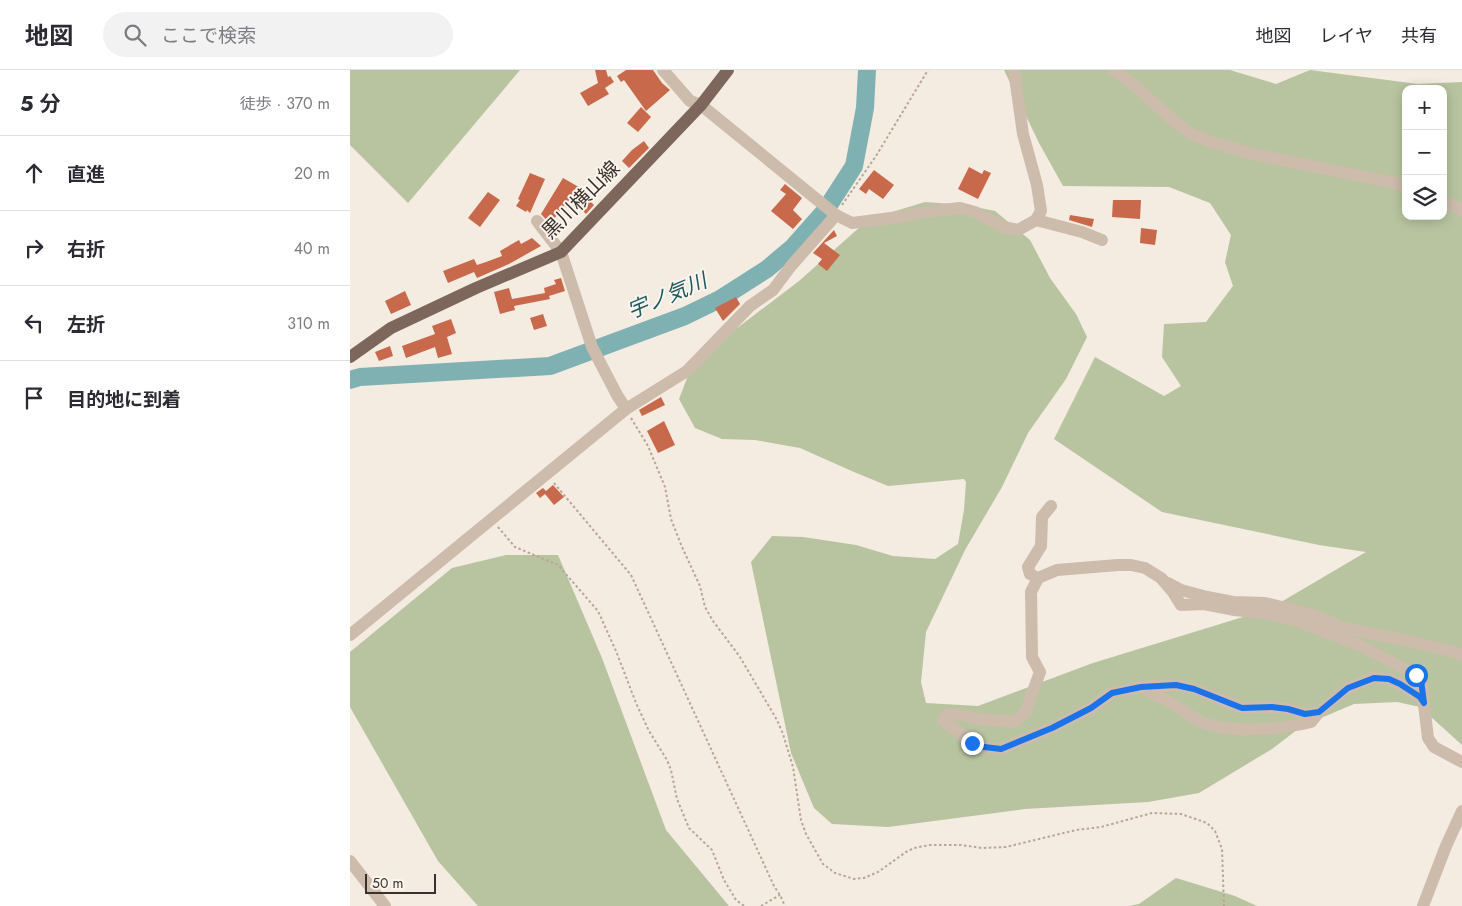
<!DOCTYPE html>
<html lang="ja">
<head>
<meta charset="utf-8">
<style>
  body { margin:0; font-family:Jost,"Noto Sans JP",sans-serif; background:#f2f2f3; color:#2b2b33 }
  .controls { position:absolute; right:15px; top:15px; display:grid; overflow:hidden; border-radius:10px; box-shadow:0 2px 12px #0003 }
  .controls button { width:45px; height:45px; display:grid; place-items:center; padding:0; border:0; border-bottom:1px solid #e1e1e2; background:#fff; color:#2b2b33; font:25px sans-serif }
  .scale { position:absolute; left:15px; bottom:12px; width:71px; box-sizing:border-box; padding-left:5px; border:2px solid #3b302b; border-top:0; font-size:14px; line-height:18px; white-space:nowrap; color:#3b302b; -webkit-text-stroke:4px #fbf5ee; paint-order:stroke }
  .stop { position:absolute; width:15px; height:15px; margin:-11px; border:4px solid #1a73e8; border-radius:50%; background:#fff }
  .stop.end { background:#1a73e8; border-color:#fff; box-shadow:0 1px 5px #0008 }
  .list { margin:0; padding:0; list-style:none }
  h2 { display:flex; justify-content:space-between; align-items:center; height:65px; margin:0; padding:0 20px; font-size:21px }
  h2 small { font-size:16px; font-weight:400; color:#7c7c81 }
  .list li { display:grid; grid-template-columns:32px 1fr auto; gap:15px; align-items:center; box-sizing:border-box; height:75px; padding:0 20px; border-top:1px solid #e1e1e2 }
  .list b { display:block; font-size:19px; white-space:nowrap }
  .list em { font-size:16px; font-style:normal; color:#7c7c81 }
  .icon { flex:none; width:28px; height:28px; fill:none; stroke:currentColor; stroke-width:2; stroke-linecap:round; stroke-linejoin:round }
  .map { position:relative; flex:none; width:1112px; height:836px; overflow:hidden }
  header { display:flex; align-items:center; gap:30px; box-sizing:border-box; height:70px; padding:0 25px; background:#fff; border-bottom:1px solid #e1e1e2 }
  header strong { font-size:24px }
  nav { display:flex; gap:28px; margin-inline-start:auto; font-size:18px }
  .search { width:350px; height:45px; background:#f2f2f3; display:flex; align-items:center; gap:12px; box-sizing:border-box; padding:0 18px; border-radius:28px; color:#7c7c81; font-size:19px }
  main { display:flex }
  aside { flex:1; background:#fff }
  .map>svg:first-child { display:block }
  .green { fill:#b8c4a0; fill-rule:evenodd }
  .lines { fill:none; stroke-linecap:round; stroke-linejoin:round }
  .river { stroke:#7fb0b2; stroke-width:18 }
  .building { fill:#c8694b }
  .path { stroke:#b9a596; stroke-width:2; stroke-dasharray:2.5 2.5; stroke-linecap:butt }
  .minor { stroke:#cdbbac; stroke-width:12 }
  .major { stroke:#7d675c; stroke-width:12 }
  .route { stroke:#1a73e8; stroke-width:6 }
  .labels { text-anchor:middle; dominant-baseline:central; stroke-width:4; stroke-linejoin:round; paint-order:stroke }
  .street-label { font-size:20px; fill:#3b302b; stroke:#fbf5ee }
  .water-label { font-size:21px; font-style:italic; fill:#1f5a5e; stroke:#fbf5ee }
</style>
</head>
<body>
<header>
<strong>地図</strong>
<div class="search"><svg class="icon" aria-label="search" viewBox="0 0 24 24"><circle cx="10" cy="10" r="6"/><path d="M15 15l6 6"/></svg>ここで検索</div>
<nav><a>地図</a><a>レイヤ</a><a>共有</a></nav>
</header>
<main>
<aside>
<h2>5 分<small>徒歩 · 370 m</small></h2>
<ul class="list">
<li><svg class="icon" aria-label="ahead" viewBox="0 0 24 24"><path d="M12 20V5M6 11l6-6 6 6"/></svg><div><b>直進</b></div><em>20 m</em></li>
<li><svg class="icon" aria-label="right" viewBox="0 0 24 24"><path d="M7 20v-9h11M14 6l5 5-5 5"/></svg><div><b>右折</b></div><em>40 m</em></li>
<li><svg class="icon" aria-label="left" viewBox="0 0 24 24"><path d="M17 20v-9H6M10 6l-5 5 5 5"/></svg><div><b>左折</b></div><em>310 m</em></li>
<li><svg class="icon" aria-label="arrive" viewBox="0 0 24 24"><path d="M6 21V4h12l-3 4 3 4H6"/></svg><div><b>目的地に到着</b></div></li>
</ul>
</aside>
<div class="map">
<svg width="1112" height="836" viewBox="0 0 1112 836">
  <rect width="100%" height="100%" fill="#f4ebe1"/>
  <!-- green -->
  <g class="green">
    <path d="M0,0H170L58,133L0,75Z"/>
    <path d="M654,0H880L926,14L960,0L1068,14L1112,12V675L1070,637L1047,632L1004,634L952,656L922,679L849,723L798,732L675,739L538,757L482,754L464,738L441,683L401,492L422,466L453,467L506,475L543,486L585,489L608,474L614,440L616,412L614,409L538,416L504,402L450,378L405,370L372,369L345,358L329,329L341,298L378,265L449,211L519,149L575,132L615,135L645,141L680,170L700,208L726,244L737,267L716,309L678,363L652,417L615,480L576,562L571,612L576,633L628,636L743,593L919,539L1016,482L969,475L812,442L704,369L745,287L814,326L831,316L812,287L814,254L856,252L883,216L875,192L881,165L860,133L819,117L713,116L689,73ZM1056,19H1093V146H1056Z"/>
    <path d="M156,485H208L252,588L316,760L379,836H128L88,791L0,637V582L102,498Z"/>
    <path d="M826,808L885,826L907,836H779L789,834Z"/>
  </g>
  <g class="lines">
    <!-- river -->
    <path class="river" d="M0,310L10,307L200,296L335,246L370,229L417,199L443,177L475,141L504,96L515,38L517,0"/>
  </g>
  <!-- building -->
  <g class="building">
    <path d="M245,0H256L258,7L260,6L264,12L255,18L259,24L238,36L230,23L248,13Z"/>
    <path d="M276,0H303L312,13L320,20L296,41L274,10L271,12L267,6Z"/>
    <path d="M291,37L301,47L288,62L277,53Z"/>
    <path d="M294,71L299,78L279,98L272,91L282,80Z"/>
    <path d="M619,97L632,104L634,100L641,103L628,129L608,119Z"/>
    <path d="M524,100L544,115L533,129L519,119L516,124L509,119Z"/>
    <path d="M180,103L195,109L180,143L177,140L176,142L166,136L170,130L168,129Z"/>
    <path d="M213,108L234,120L232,123L244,135L236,144L231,139L237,134L223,125L200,154L191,144Z"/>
    <path d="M435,114L452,128L443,140L452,149L443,159L421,141L436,124L430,120Z"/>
    <path d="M138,122L150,130L130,157L118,148Z"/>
    <path d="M763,130H791L790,149L762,147Z"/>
    <path d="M720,145L744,149L742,157L719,150Z"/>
    <path d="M791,158L807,160L805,175L790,173Z"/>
    <path d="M484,160L487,166L474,173L490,185L477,201L468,194L472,189L463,183Z"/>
    <path d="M182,168L191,176L159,194L127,208L124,202L98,213L93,201L124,189L127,195L136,192L152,186L150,181L169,170L171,174Z"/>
    <path d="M211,208L215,221L199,226L200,229L164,236L165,240L150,244L144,222L159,218L162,229L195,223L194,218L206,214L204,210Z"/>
    <path d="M55,221L61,235L41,244L35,231Z"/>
    <path d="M386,227L390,234L373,251L365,238Z"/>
    <path d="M193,244L197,256L184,260L180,248Z"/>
    <path d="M101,249L106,263L97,267L102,284L88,288L85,277L56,288L52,276L85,264L82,256Z"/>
    <path d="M40,276L43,286L29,291L25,282Z"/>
    <path d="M311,327L315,335L292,346L289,340Z"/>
    <path d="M314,351L325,375L308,383L297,361Z"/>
    <path d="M203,415L214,427L204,435L195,424L190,428L186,423L193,418L196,421Z"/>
  </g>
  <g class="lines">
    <!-- path -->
    <g class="path">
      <path d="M492,135L526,86L578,0"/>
      <path d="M281,348L298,376L315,417L321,449L332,477L350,516L355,537L363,551L390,587L427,650L433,664L443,697L451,750L456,764L473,794L485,803L504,809L514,808L528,802L556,782L564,778L580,775H611L632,778L656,777L726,760L751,757L802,743L831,744L857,753L865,761L872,779L874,836"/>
      <path d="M204,413L281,505L424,816L430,825L435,836"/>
      <path d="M148,457L165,477L208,495L248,541L266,581L286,633L299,661L317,690L321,700L327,729L339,758L362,780L374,810L386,830L394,836"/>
      <path d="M411,836L430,825"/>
    </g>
    <!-- minor -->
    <g class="minor">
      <path d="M313,0L340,31L351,35L486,145L502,153L549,147L575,142L610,138L625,142L654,157L668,160L686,150L691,141L687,115L673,64L664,0"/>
      <path d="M764,0L789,19L825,52L840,63L861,72L907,85L1045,113L1056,117"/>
      <path d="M1093,131L1112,140"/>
      <path d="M686,150L732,162L752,170"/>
      <path d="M187,151L211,182L242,277L267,325L276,339"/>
      <path d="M701,436L692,447L691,476L678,497L680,504L688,508L707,500L768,495H781L795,498L811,508L823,522L831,535L854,534L885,540L920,544L947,551L1011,576L1066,605L1071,610L1078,668L1084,677L1112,692"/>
      <path d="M688,508L681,522L682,587L690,602L675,643L664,652L628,649L613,645L597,644L593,650L622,673L634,677L651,679L702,658L741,638L762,623L791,617L826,615L844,619L892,638L922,637L938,639L955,644L969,642L998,618L1024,607L1039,609L1050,614L1070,627L1074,633"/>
      <path d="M818,513L831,520L857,527L883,532L915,533L940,539L964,545L993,558L1054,570L1101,581L1112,585"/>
      <path d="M0,565L276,339L337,301L400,236L423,220L441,196L486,145"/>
      <path d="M792,617C803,624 815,629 826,636C835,641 843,648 852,652C879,664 933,659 961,652L969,642"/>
      <path d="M0,791L35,836"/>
      <path d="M1073,836L1096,776L1112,741"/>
    </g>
    <!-- major -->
    <path class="major" d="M0,287L41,258L126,218L211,182L351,35L378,0"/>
  </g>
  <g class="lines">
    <!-- route -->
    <path class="route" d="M622,673L634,677L651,679L702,658L741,638L762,623L791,617L826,615L844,619L892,638L922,637L938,639L955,644L969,642L998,618L1024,608L1039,609L1050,614L1070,627L1074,633L1071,610L1066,605"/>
  </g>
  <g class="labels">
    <!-- street labels -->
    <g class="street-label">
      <text transform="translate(231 130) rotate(-45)">黒川横山線</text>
    </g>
    <!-- water labels -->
    <g class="water-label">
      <text transform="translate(317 226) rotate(-23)">宇ノ気川</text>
    </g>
  </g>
</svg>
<div class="controls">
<button>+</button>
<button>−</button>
<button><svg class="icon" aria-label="layers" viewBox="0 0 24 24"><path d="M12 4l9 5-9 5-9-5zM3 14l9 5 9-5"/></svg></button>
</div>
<div class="scale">50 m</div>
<div class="stop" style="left:1066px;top:605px"></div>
<div class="stop end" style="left:622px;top:673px"></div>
</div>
</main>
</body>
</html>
